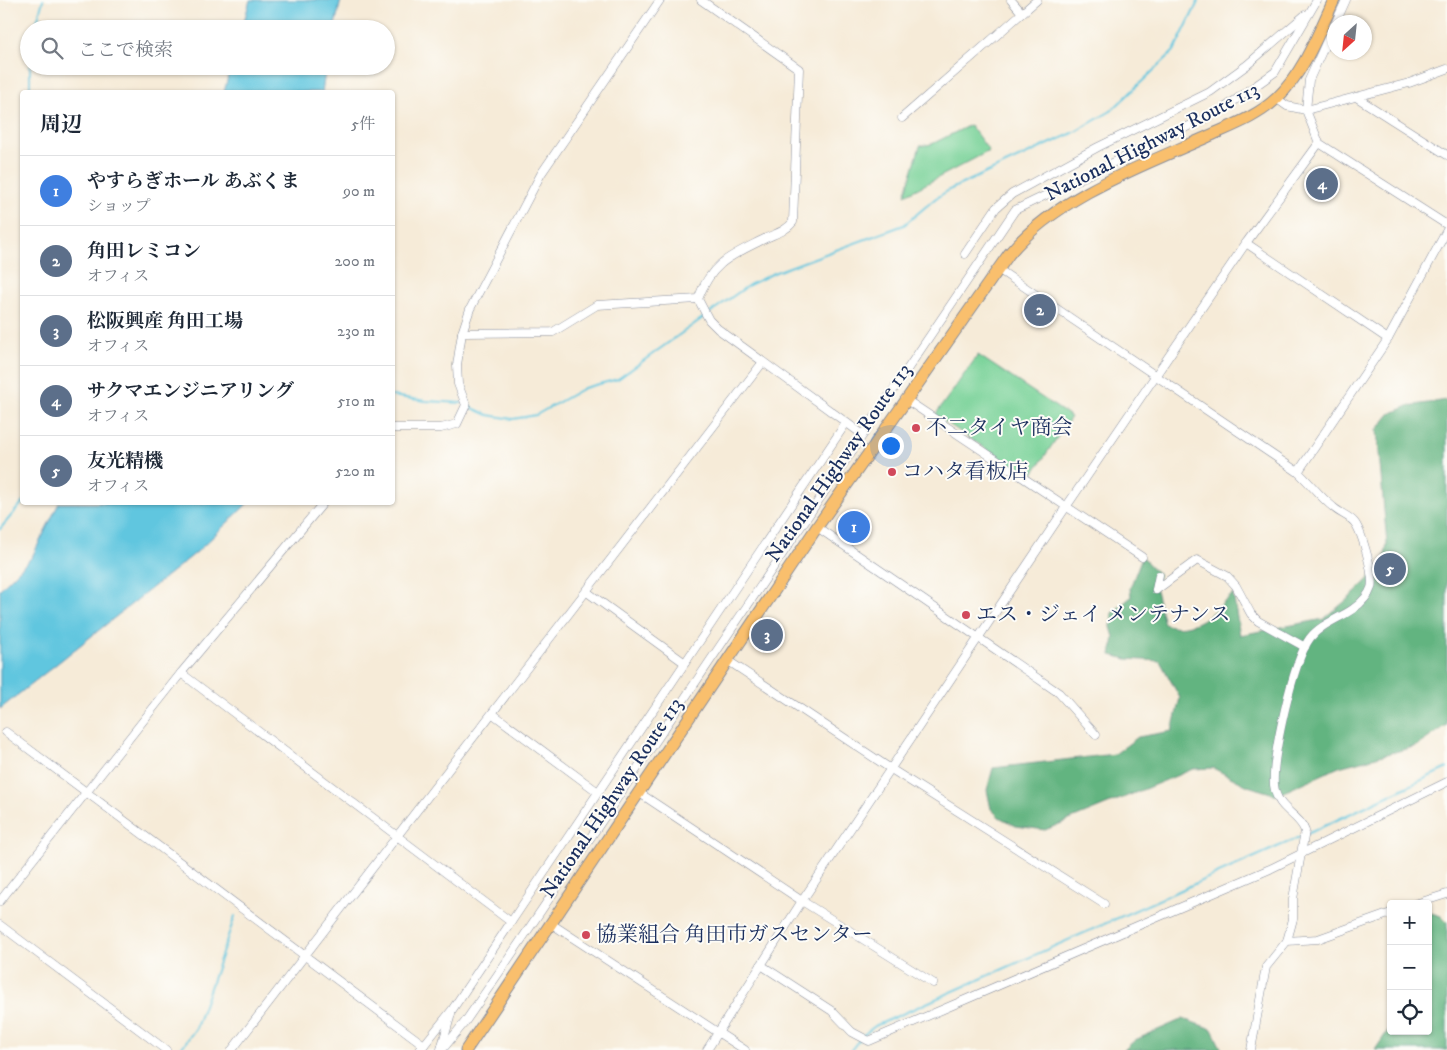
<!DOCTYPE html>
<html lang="ja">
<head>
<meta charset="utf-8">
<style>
  body { margin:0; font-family:"IM FELL DW Pica","Noto Serif JP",serif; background:#f2f2f3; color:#1f2937 }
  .controls { position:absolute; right:15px; bottom:15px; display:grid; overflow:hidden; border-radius:5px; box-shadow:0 1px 4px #0004 }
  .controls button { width:45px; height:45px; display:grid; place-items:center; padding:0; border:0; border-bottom:1px solid #e0e1e3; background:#fff; color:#1f2937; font:25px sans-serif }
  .compass { position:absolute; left:1327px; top:15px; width:45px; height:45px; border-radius:50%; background:#fff; box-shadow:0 1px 4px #0004; rotate:207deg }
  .you { position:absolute; left:890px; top:445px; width:18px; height:18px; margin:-12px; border:4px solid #fff; border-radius:50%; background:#1a73e8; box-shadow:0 0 0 8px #1a73e833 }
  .badge { display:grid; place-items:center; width:32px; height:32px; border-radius:50%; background:#db2777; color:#fff; font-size:16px; font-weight:700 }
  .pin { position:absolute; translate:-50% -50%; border:2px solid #fff; box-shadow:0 1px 5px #0006 }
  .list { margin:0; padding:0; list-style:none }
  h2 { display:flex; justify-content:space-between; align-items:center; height:65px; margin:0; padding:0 20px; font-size:21px }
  h2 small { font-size:16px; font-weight:400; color:#747a83 }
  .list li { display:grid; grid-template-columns:32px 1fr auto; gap:15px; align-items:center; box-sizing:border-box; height:70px; padding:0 20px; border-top:1px solid #e0e1e3 }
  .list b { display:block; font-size:19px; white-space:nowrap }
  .list p { margin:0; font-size:16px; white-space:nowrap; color:#747a83 }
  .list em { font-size:16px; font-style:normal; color:#747a83 }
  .icon { flex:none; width:28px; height:28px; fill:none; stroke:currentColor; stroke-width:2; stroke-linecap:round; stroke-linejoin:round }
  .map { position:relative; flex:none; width:1447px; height:1050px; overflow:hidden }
  .search { position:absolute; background:#fff; box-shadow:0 1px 4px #0004; left:20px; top:20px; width:375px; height:55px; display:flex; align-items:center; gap:12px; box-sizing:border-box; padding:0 18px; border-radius:28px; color:#747a83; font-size:19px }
  .panel { position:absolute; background:#fff; box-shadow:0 1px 4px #0004; left:20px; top:90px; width:375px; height:415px; border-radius:5px }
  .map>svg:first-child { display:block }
  .green { fill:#78d298; stroke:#4a807b }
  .forest { fill:#62b480; stroke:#3e726f }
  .water { fill:#61c6df; stroke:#3e7a9e }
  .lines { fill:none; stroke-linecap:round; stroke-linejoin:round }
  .stream { stroke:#61c6df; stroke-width:2 }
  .minor-casing { stroke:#888d9b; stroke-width:9 }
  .highway-casing { stroke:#888d9b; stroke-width:13 }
  .minor { stroke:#fff; stroke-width:8 }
  .highway { stroke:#f9bf6d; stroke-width:11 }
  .poi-dot { fill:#d1495b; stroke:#fdfcf7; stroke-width:2 }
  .labels { text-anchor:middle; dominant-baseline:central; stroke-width:4; stroke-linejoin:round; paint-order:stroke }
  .street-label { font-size:21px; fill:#1b2f5e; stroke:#fdfcf7 }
  .poi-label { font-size:21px; fill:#1b2f5e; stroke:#fdfcf7; text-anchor:start }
</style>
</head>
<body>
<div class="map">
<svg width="1447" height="1050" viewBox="0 0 1447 1050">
  <rect width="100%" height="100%" fill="#fdfcf7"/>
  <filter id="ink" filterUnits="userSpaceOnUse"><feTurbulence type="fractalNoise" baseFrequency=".02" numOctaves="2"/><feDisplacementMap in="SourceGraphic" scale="10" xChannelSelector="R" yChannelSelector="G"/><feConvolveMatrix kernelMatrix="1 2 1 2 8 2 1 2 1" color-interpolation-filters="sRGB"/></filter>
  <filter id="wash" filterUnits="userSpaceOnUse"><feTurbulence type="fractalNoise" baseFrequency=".0096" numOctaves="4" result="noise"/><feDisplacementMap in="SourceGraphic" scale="20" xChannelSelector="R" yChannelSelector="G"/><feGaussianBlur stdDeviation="1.12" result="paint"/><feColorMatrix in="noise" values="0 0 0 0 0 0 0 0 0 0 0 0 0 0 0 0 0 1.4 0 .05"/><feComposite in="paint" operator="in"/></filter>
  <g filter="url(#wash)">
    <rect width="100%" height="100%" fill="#f6ebd8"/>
    <!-- green -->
    <g class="green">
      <path d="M970,125L989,151L905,195L920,146L932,144Z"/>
      <path d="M978,355L1071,417L1030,478L935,415Z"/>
    </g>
    <!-- forest -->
    <g class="forest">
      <path d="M1447,400V725L1417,746L1339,767L1277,795L1248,786L1213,768L1193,769L1045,830L1016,826L999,817L991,809L987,790L993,768L1115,754L1138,737L1172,731L1180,698L1160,661L1127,659L1111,655L1114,637L1111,627L1112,613L1131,597L1130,588L1142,557L1159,575L1156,590L1164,624C1194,634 1212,613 1233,594L1240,635L1324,619L1356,592L1384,562L1387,544L1377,430L1390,414L1408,406Z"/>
      <path d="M1428,912L1441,916L1447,922V1050H1375L1391,1026V1031H1428Z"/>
      <path d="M1183,1019L1212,1029L1222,1050H1124L1135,1040Z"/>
    </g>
    <!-- water -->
    <g class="water">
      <path d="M250,0H341L334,29H242Z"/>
      <path d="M231,66H326L322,92H224Z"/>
      <path d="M59,503H248L197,552L0,709V589L32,557Z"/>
    </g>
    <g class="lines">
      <!-- stream -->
      <g class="stream">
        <path d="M35,29L43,0"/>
        <path d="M30,92V66"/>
        <path d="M708,314L749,285L776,272L904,225L936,198L951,189L1073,133L1111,111L1174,51L1199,0"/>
        <path d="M392,396L426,401L462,403"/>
        <path d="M468,406L488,415L513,419L536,415L584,388L618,379L704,317"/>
        <path d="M0,529L23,502"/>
        <path d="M1307,834L1447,768"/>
        <path d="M862,1036L875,1026L1302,836"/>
        <path d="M180,1050L196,1028L235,916"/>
        <path d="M851,1050L859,1040"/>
      </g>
    </g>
  </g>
  <g filter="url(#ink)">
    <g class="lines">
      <defs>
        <g id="minor">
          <path d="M701,0L799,69L793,222C786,231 777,233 766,238C733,255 712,261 698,299L709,320L718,329L862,434"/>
          <path d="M1011,0L1022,13"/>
          <path d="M1336,22L1346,0"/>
          <path d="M1334,25L1309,80L1306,110L1319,143L1447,225"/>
          <path d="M1356,97L1447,155"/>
          <path d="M1276,98L1287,106L1306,110L1409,83L1447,69"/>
          <path d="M902,118L1037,0"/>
          <path d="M1246,243L1388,339"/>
          <path d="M965,254L996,208L1012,194L1098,147L1210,92L1247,65L1305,15"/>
          <path d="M998,269L1298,472C1310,483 1320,497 1333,507C1339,513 1350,516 1355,523C1362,533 1375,577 1371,588C1370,591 1367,596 1365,598C1351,616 1324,620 1310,638C1293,661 1272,757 1274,785C1277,811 1299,813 1305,831L1293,899V919L1287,941L1266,967L1251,1050"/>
          <path d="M462,333L553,332L597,305L698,299"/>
          <path d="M905,399L1142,557"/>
          <path d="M392,428H441L457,424L466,405L458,384L457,365L462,333L470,309L541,174L660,0"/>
          <path d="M1298,472L1388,339L1447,230"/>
          <path d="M817,527L1059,693L1096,735"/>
          <path d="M1156,590L1197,560L1227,576L1236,586L1251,614L1258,621L1305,647"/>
          <path d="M1156,590L1159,575"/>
          <path d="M587,592L685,663"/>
          <path d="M727,660L891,769L1104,904"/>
          <path d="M181,673L511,922"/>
          <path d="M493,714L598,792"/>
          <path d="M6,732L424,1045"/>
          <path d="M638,792L802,901L933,983"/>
          <path d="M0,901L181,673L324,502"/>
          <path d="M1415,904L1447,894"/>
          <path d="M550,923L745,1050"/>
          <path d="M0,925L166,1050"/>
          <path d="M1287,941L1318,939L1391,913"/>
          <path d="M761,965L832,1011L852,1032L869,1041L1270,869L1447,782"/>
          <path d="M441,1049L451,1014"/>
          <path d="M232,1050L763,362"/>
          <path d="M420,1050L452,1010L846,423"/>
          <path d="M442,1050L465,1022L507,961L1015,210L1220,111L1275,72L1317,0"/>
          <path d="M707,1050L802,901L1066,507L1246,243L1319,143"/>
        </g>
        <path id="highway" d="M466,1050L817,527L1009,254C1056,197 1141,166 1207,137C1231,126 1257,117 1277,98C1304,72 1318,34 1334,0"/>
      </defs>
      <!-- minor casing -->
      <use href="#minor" class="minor-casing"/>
      <!-- highway casing -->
      <use href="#highway" class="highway-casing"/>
      <!-- minor -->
      <use href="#minor" class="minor"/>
      <!-- highway -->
      <use href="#highway" class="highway"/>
    </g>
  </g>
  <!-- markers -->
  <g class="poi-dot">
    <circle cx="916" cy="428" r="5"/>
    <circle cx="892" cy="472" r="5"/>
    <circle cx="966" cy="615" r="5"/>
    <circle cx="586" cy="935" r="5"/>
  </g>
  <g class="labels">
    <!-- street labels -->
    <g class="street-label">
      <text transform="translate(1152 142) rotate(-27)">National Highway Route 113</text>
      <text transform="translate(839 463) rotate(-55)">National Highway Route 113</text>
      <text transform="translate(612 798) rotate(-56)">National Highway Route 113</text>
    </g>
    <!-- poi labels -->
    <g class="poi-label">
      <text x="926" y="428">不二タイヤ商会</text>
      <text x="902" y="472">コハタ看板店</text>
      <text x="976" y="615">エス・ジェイ メンテナンス</text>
      <text x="596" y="935">協業組合 角田市ガスセンター</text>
    </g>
  </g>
</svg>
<div class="controls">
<button>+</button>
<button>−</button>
<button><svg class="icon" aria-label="locate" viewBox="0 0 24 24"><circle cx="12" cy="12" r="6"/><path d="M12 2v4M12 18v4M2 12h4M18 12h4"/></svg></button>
</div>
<svg class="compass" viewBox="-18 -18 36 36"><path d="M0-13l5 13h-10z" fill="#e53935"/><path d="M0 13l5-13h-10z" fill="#747a83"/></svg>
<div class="you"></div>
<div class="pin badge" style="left:854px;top:527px;background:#3f7fe0">1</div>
<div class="pin badge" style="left:1040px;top:310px;background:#5c6f8a">2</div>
<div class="pin badge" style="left:767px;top:635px;background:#5c6f8a">3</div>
<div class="pin badge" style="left:1322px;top:184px;background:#5c6f8a">4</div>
<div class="pin badge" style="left:1390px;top:569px;background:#5c6f8a">5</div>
<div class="search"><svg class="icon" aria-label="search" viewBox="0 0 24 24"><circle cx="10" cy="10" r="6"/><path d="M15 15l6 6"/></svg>ここで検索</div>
<section class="panel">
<h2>周辺<small>5件</small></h2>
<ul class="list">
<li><span class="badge" style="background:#3f7fe0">1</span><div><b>やすらぎホール あぶくま</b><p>ショップ</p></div><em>90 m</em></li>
<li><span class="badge" style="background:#5c6f8a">2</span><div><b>角田レミコン</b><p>オフィス</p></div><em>200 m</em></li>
<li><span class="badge" style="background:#5c6f8a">3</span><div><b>松阪興産 角田工場</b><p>オフィス</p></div><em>230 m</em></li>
<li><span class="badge" style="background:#5c6f8a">4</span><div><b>サクマエンジニアリング</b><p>オフィス</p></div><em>510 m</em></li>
<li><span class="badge" style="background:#5c6f8a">5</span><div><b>友光精機</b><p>オフィス</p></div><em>520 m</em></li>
</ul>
</section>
</div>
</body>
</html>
